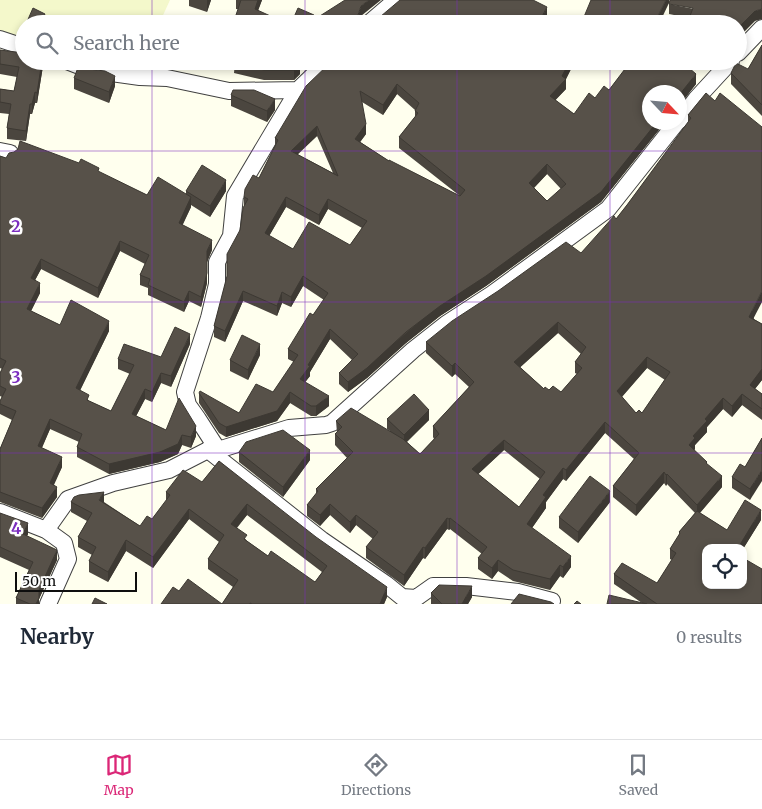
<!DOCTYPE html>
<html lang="en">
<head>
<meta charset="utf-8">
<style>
  body { margin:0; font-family:Merriweather,serif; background:#f2f2f3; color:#1f2937 }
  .controls { position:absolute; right:15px; bottom:15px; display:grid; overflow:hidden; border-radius:10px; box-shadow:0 2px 8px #0003 }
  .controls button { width:45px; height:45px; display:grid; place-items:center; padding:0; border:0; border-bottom:1px solid #e0e1e3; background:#fff; color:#1f2937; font:25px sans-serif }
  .compass { position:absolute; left:642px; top:85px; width:45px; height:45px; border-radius:50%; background:#fff; box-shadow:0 2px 8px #0003; rotate:116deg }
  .scale { position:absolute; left:15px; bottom:12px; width:122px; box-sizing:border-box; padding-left:5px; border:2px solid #0e0e0e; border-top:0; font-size:14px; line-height:18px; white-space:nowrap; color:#0e0e0e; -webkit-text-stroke:4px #fff; paint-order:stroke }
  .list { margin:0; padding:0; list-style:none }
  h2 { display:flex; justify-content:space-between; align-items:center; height:65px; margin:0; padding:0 20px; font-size:21px }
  h2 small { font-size:16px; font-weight:400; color:#747a83 }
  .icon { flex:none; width:28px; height:28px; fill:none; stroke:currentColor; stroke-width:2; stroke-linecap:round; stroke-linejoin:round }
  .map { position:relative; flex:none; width:762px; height:604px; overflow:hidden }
  .search { position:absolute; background:#fff; box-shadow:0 2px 8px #0003; left:15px; right:15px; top:15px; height:55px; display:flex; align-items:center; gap:12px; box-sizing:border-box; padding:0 18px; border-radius:28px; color:#747a83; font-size:19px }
  .sheet { height:135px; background:#fff }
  nav { display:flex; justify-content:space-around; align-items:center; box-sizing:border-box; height:70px; border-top:1px solid #e0e1e3; background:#fff; font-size:14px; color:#747a83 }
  nav a { display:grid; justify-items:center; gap:2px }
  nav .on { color:#db2777 }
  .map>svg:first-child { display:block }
  .farmland { fill:#f4f8cb }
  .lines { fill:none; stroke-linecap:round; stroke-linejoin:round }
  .minor-casing { stroke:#414141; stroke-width:18 }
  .minor { stroke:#fff; stroke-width:16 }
  .wall { fill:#4b463f; fill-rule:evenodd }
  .shaded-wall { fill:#3d3933 }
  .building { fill:#575149; stroke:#3d3933; fill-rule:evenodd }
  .grid { fill:none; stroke:#7b2cbf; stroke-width:1; stroke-opacity:0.55 }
  .grid-label { font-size:16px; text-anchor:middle; font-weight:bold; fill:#7b2cbf; stroke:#fff; stroke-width:5; stroke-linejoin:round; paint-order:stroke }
</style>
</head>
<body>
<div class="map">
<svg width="762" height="604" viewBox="0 0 762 604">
  <rect width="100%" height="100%" fill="#ffe"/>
  <!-- farmland -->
  <g class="farmland">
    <path d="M0,0H170L159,24H24V47L0,39Z"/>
    <path d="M67,61H146L140,77Z"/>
  </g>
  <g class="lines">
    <defs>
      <g id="minor">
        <path d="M368,24L396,0"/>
        <path d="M0,39L24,47"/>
        <path d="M738,53L762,28"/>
        <path d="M67,61L90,70L140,77L167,78L229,91L298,90L328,61"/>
        <path d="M680,120L696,99L731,61"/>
        <path d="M0,151L10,153"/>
        <path d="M208,450L322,540L386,584L402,597L416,598L433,586H466L518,592L552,601"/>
        <path d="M218,450L198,419L188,405L185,392L209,318L217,284V262L231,236L235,196L298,90"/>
        <path d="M0,512L46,530L64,543L68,559L48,604"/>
        <path d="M46,530L68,499L113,483L169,470L208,450H218L289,428L326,425L332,423L413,350L446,324L492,294L608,209L677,122"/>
      </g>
    </defs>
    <!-- minor casing -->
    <use href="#minor" class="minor-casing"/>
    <!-- minor -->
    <use href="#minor" class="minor"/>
  </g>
  <!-- wall -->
  <g class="wall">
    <path d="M189,0H211L207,12L189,6Z"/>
    <path d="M236,0H262L258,10L236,9Z"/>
    <path d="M669,4L755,21L689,18L669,14Z"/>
    <path d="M762,45V116L731,84V73L748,69Z"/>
    <path d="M0,50L43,61V66L37,103H35L32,114H30L26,141L7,139V128L9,114L0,113V89L14,91L17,77L0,74Z"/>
    <path d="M154,61H170L167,68L154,63Z"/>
    <path d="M235,61H298L297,63L300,74L294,80H264L234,73Z"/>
    <path d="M332,61H575L566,79V89L555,100L574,114L595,98L609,90L627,67L616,61H681L696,84L601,202L486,286L440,316L406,343L367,378L348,392L339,384V373L352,360L330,339L310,372V376L305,382L329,406L316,416H311L290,403L277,421L226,437L219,433L199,403V393L239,413L273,392L294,362L288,359V349L324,300L303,286L291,307L282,303L277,316L243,301L225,342L214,337V326L240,230L244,206V197L259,178L275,146V138ZM397,94L415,110V117L399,137V148L460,196L389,161L360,142L366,134L362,102L383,115ZM317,136L333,173L297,154ZM547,174L561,189L547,201L534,188ZM286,207L319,225L328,209L362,228L350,245L293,249L269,236Z"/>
    <path d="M708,61H718L713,66Z"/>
    <path d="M74,78L115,86L109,103L74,89Z"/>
    <path d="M706,93L754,319L762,324V380L755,389L762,394V420L742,405L732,417L723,409L707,427V432L695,445V449L694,450L707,464L722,487L700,513L727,530L761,520L743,549V548H706L762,604H607L642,603L614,584V574L657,583L672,560L670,559V549L679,535V532L695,513L667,484L666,486L664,483L636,516L613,497V486L634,459L605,433L566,481L563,479L546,502V508L532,528L571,567L563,578L560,576L550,590L513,581L498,571L492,579L478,569V558L482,554L450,529L449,530L447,529L425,559L423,558L404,586L366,558V547L373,539L356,525L350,533L330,515L320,526L307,516V505L316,494V489L347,458L335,445V434L337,433L336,421L390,431L387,429V419L429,420L407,442L420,454L434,439L433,437V426L469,387L455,374L452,377L426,353V342L581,253L616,219L627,205L688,123V115ZM558,333L581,354L575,362V373L577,374L561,392L549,390L544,389L520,367ZM647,368L665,380L642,413H636L622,397ZM504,450L540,479L519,507L478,474Z"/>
    <path d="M231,95L275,110L267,122L231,106Z"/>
    <path d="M0,156L6,158L99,172L147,195L186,194V191H226L210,217L191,205V207L182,225L212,250L207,262V283L201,307L189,301L184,312L148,295V288L140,285V275L145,264L120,251L98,298L41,269L35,280L40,293L31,311L60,325L109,331L80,390L89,401L111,411L130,374L118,369V359L161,357L190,344L171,387L161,383L152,402L145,399L136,416L166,430L196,436L191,448L182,445L178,454L160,462L109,474L77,457V447L79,442L50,429L42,448L62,467L53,485L57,497L42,518L0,502V449L12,420L0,414V401L2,397L0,396V373L2,369L0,368Z"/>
    <path d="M260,355L248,380L230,371V360Z"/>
    <path d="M762,438L750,500L732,488V477L745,467Z"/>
    <path d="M239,452L310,460L283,497L239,462Z"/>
    <path d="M219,461L387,597L384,604H161L179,591L222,604L233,587L208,569V559L219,542L189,519L153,568L126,551L108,582L89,572V561L92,555L78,547V537L87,521L71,512V502H104L140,526L152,519L166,501V492L202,482ZM247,515L322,572L315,582L268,556L247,541L237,528Z"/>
    <path d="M610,502L578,543L559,528V517Z"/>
    <path d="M0,513L28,534L27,536L57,560L39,599V604H16V598L29,570L0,557Z"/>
    <path d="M431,593L472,597L468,604H431Z"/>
  </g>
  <!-- shaded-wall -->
  <g class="shaded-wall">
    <path d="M207,0H211L207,12Z"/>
    <path d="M258,0H262L255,19V9Z"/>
    <path d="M369,0H381L361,16L359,24L358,15L361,6Z"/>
    <path d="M666,0H669V3L659,24H654Z"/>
    <path d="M547,7V17L543,24L540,20Z"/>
    <path d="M762,9V19L755,21L738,38V28L755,11Z"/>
    <path d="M45,14V19L43,24H40Z"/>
    <path d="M42,61H43V66L37,103V93Z"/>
    <path d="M167,61H170L167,68Z"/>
    <path d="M294,61H298L294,70L300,64V74L294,80Z"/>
    <path d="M570,61H575L566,79V89L550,106V96Z"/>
    <path d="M713,61H718L713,66Z"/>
    <path d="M696,74V84L680,105V94Z"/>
    <path d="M115,76V86L109,103V92Z"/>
    <path d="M397,84V94L383,115V105Z"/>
    <path d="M35,92V103L32,114V104Z"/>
    <path d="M275,99V110L267,122V111Z"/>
    <path d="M30,104V114L26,141V131Z"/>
    <path d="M657,122H665L601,202L486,286L440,316L406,343L367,378L348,392V382Z"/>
    <path d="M366,124V134L355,149V139Z"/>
    <path d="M317,126V136L291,161V151Z"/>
    <path d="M547,164V174L529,193V183Z"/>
    <path d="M226,180V191L210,217V206Z"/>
    <path d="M191,197V207L179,233V223Z"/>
    <path d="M286,197V207L265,243V233Z"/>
    <path d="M328,199V209L319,225V215Z"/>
    <path d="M212,240V250L207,262V251Z"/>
    <path d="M120,241V251L98,298V288Z"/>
    <path d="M41,259V269L31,288V278Z"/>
    <path d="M207,273V283L201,307V297Z"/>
    <path d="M303,276V286L291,307V297Z"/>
    <path d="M40,283V293L27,319V309Z"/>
    <path d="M189,291V301L184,312V302Z"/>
    <path d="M243,291V301L225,342V331Z"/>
    <path d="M762,291V302L749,327V317Z"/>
    <path d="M282,292V303L277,316V306Z"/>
    <path d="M109,321V331L76,399V388Z"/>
    <path d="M558,322V333L514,373V362Z"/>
    <path d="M330,329V339L310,372V376L300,389V379Z"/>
    <path d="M190,334V344L171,387V376Z"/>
    <path d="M260,344V355L248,380V370Z"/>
    <path d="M647,357V368L617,402V391Z"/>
    <path d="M455,363V374L452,377V366Z"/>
    <path d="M762,369V380L750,395V385Z"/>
    <path d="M161,373V383L152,402V392Z"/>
    <path d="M145,389V399L132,424V414Z"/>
    <path d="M290,392V403L277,421L226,437V427Z"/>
    <path d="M742,394V405L732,417V406Z"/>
    <path d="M329,396V406L316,416V406Z"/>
    <path d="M723,398V409L707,427V432L695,445V449L689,456V445L693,436L705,419Z"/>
    <path d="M429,410V420L404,444V435Z"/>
    <path d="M50,419V429L38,456V446Z"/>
    <path d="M605,422V433L566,481V470Z"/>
    <path d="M196,426V436L191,448V437Z"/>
    <path d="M182,435V445L178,454L160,462L109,474V464Z"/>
    <path d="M504,440V450L472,480V469Z"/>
    <path d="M310,450V460L283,497V487Z"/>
    <path d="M62,457V467L50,494V483Z"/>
    <path d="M563,468V479L546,502V508L527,535V524L543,495Z"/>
    <path d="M762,470V481L750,500V489Z"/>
    <path d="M664,472V483L636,516V505Z"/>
    <path d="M667,474V484L666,486V475Z"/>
    <path d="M722,476V487L697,516V505Z"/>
    <path d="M57,487V497L42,518V508Z"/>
    <path d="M610,491V502L578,543V532Z"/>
    <path d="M104,492V502L99,510V500Z"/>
    <path d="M247,504V515L231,534V524Z"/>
    <path d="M330,504V515L320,526V515Z"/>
    <path d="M189,509V519L153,568V557Z"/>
    <path d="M761,510V520L743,549V548H738Z"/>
    <path d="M356,515V525L350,533V522Z"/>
    <path d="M447,518V529L425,559V548Z"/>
    <path d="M450,518V529L449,530V519Z"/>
    <path d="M28,523V534L23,544V534Z"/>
    <path d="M126,540V551L108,582V572Z"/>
    <path d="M423,547V558L404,586V575Z"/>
    <path d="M57,550V560L39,599V604H36L39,590Z"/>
    <path d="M571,556V567L563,578V567Z"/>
    <path d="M498,560V571L492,579V568Z"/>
    <path d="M560,565V576L550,590V579Z"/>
    <path d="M472,586V597L468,604H462Z"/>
    <path d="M387,587V597L384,604H380Z"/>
  </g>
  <!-- building -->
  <g class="building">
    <path d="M241,0H258L255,9L288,24H233Z"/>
    <path d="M345,0H369L361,6L358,15L361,21L365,23L374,22L400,0H533L547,7L540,20L546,24H312L311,23V24H291L298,8L314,15L312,21Z"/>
    <path d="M591,0H666L654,24H581Z"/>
    <path d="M670,0H762V9L755,11L738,28V24H687L693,8L669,4Z"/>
    <path d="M33,8L45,14L40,24H26Z"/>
    <path d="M762,45V105L731,73L736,63L748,69Z"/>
    <path d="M0,50L24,53V61H42L37,93L35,92L32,104H30L26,131L7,128L11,104L0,102V89L14,91L19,67L0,64Z"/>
    <path d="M235,61H295L300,64L294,70H264L234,63Z"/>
    <path d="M332,61H570L562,76L566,79L550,96L574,114L589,93L595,98L604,86L609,90L631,61H681L696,74L680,94V92H650V122H657L601,192L486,276L440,306L406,332L367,368L348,382L339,373L358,354L330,329L308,365L310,366L300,379L329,396L316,406H311L290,392L277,411L226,427L219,423L199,393L200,391L239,413L256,384L273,392L298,355L288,349L310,313L313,315L328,293L303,276L291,297L282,292L277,306L243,291L225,331L214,326L227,276V254L240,230L243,208L248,199L244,197L245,189L253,175L259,178L278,140L275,138L306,86ZM397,84L419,103L415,111L418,113L399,137L465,190L460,196L389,160V161L355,139L366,124L360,91L383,105ZM317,126L338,176L291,151ZM547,164L566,184L547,201L529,183ZM286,197L319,215L328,199L367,221L350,245L309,222L293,249L265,233Z"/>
    <path d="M79,65L88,69L105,71L115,76L109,92L74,78Z"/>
    <path d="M233,90H254L275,99L267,111L231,95Z"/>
    <path d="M706,93L715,101L720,93L762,127V291L749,317L762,324V369L750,385L762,394V409L742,394L732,406L723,398L705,419L707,421L693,436L695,438L689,445L707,462L706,463L722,476L697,505L667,474L666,475L664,472L636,505L613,486L639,453L605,422L566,470L563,468L543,495L546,497L527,524L571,556L563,567L560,565L550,579L513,570L498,560L492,568L478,558L487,547L450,518L449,519L447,518L425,548L423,547L404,575L366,547L378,532L356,515L350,522L330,504L320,515L307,505L318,491L316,489L353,452L335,434L342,427L336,421L351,408L403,439L420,454L439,434L433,426L474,382L455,363L452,366L426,342L452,321L498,291L566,242L581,253L614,216L616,219L627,205L691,118L688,115ZM558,322L586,347L575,362L582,368L561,392L553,386L549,390L545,387L544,389L514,362ZM647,357L670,372L642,413L639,410L636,413L617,391ZM504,440L545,472L519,507L472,469Z"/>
    <path d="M20,141L79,163L81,159L99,168L98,171L147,195L158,177L191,197L179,223L212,240L207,251V273L201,297L189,291L184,302L148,285L150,279L140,275L149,255L120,241L98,288L41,259L31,278L40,283L27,309L60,325L71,300L109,321L76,388L89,395L87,400L111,411L134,365L118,359L124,344L161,357L175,327L190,334L171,376L161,373L152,392L145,389L132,414L166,430L179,398L196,426L191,437L182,435L178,444L160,452L109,464L77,447L82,434L50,419L38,446L62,457L50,483L57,487L42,508L0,492V449L16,411L0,404V401L6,389L0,386V373L6,361L0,358V156L6,158L9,153L14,152L18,149Z"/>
    <path d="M202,165L226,180L210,206L186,191Z"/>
    <path d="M242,335L260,344L248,370L230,360Z"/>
    <path d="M414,394L429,410L404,435L387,419Z"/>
    <path d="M283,430L310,450L283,487L239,452L246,442Z"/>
    <path d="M762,438V470L750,489L732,477L740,464L745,467Z"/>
    <path d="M219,461L316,537L387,587L380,604H252L250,603V604H161L173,587L179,591L188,579L222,604L238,580L208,559L224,535L189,509L153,557L126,540L108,572L89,561L96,547L78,537L92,513L71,502L74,497L79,495L104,492L99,500L140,526L147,516L152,519L170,495L166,492L183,470L202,482ZM247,504L327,566L315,582L271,551L268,556L244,539L247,535L231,524Z"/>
    <path d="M590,476L610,491L578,532L559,517Z"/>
    <path d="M745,500L761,510L738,548H706V585H743V558L762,569V604H657L614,574L622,563L657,583L676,553L670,549L680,533L679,532L697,511L727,530Z"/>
    <path d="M0,513L28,523L23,534L57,550L39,590V598L36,604H30L16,598L33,562L0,547Z"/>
    <path d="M439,585L472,586L462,604H442L431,593Z"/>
    <path d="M519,594L551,602L554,604H511Z"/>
    <path d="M609,595L647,604H607Z"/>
    <path d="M95,598L107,604H92Z"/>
    <path d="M577,601L581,604H574Z"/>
  </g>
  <!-- grid -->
  <path class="grid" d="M152,0V24M305,0V24M457,0V24M610,0V24M152,61V604M305,61V604M457,61V604M610,61V604M0,151H762M0,302H762M0,453H762"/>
  <g class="grid-label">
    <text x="16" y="232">2</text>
    <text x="16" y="383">3</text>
    <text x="16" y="534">4</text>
  </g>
</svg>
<div class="controls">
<button><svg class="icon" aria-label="locate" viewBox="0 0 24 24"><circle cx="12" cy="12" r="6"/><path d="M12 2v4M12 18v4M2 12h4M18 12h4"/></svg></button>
</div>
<svg class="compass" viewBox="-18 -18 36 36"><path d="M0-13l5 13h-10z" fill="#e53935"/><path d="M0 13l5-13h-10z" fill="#747a83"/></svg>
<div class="scale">50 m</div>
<div class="search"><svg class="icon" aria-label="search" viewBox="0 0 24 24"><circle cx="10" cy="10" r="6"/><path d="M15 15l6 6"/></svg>Search here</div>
</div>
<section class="sheet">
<h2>Nearby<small>0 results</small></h2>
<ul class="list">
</ul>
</section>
<nav>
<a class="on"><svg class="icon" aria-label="map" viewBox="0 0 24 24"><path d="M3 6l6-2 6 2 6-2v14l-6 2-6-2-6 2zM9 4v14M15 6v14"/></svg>Map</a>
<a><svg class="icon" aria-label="directions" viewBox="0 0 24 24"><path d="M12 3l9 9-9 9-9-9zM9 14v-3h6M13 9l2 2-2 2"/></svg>Directions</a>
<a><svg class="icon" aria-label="saved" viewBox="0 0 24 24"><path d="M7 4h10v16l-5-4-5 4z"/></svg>Saved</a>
</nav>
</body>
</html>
